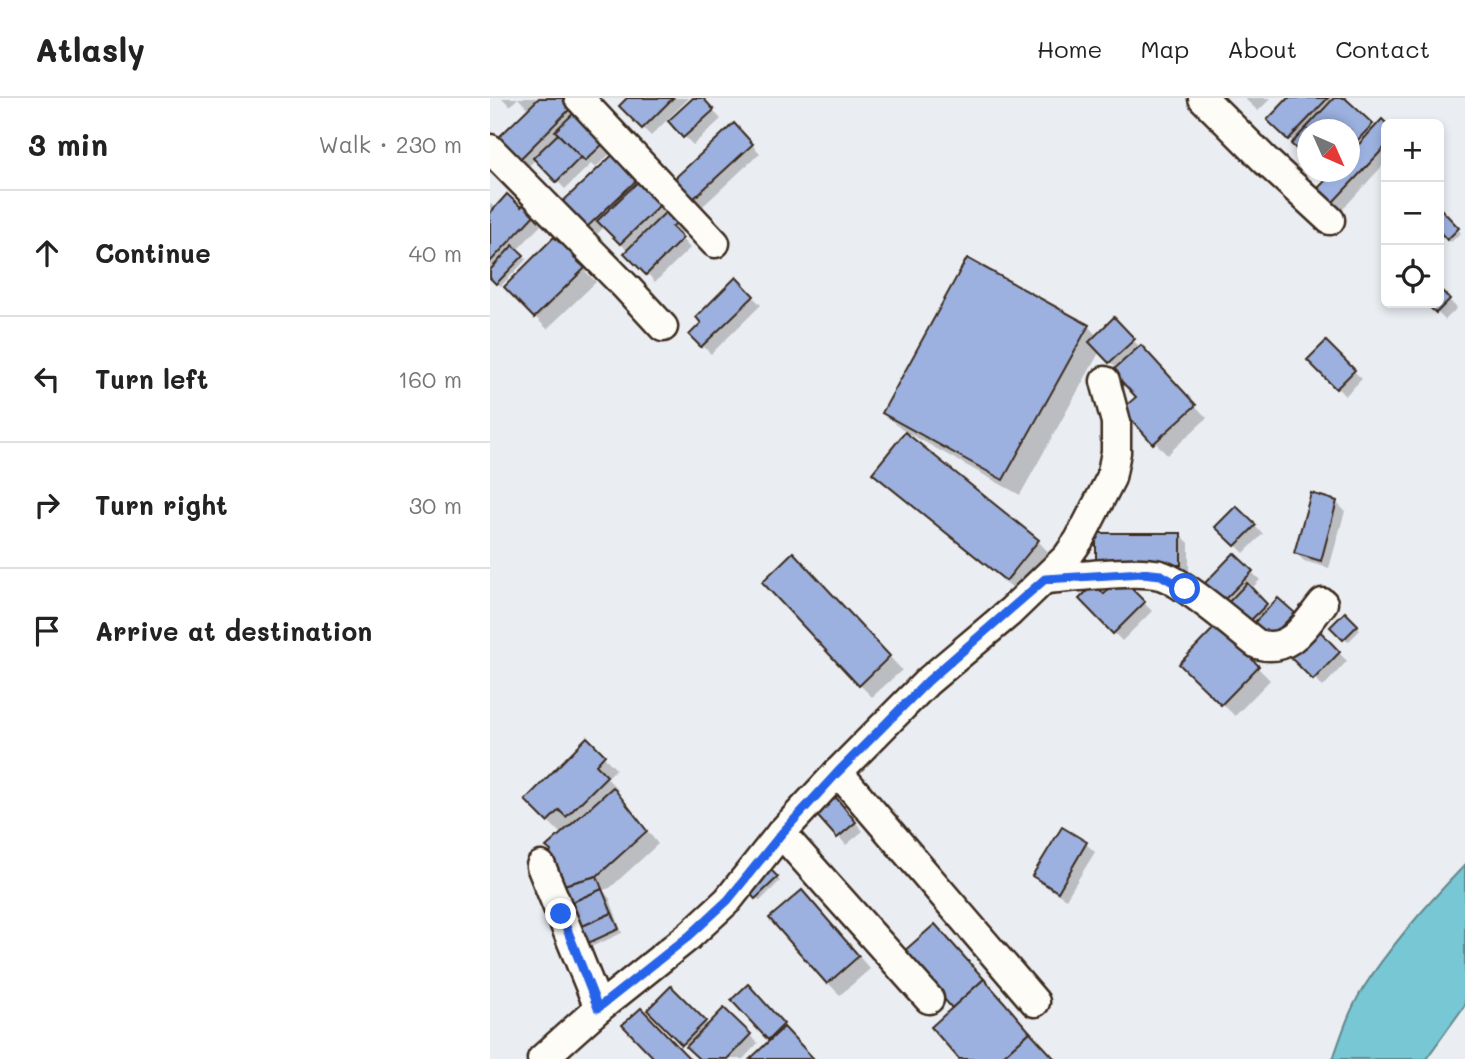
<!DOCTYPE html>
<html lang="en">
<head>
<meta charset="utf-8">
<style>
  body { margin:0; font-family:Mali,sans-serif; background:#f6f6f6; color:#222 }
  .controls { position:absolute; right:21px; top:21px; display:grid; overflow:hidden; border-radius:10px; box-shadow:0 4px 10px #0003 }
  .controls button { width:63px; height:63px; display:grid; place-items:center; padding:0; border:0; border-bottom:2px solid #e0e0e0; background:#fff; color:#222; font:35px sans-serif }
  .compass { position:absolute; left:807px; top:21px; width:63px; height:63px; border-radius:50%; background:#fff; box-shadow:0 4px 10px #0003; rotate:135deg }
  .stop { position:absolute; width:21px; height:21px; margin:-16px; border:5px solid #2563eb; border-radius:50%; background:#fff }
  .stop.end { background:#2563eb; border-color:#fff; box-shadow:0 2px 7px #0008 }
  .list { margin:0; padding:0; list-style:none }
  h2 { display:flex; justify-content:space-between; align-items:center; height:91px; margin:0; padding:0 28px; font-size:30px }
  h2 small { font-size:23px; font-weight:400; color:#767676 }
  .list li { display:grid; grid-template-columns:46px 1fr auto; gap:21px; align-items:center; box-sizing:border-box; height:126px; padding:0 28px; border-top:2px solid #e0e0e0 }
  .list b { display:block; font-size:26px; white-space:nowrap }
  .list em { font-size:23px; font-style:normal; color:#767676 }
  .icon { flex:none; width:38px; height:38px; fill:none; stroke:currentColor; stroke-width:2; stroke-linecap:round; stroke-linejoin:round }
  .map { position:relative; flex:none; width:975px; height:961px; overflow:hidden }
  header { display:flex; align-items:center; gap:42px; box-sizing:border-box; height:98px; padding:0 35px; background:#fff; border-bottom:2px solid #e0e0e0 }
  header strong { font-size:33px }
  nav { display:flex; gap:38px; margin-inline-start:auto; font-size:24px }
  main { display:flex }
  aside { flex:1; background:#fff }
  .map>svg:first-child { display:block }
  .water { fill:#78c7d4; stroke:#60888b; stroke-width:2 }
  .shadow { fill:#0003 }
  .building { fill:#9cb1df; stroke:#3b2a1e; stroke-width:2 }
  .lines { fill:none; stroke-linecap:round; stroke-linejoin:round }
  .minor-casing { stroke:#3b2a1e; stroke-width:33 }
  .minor { stroke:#fdfcf7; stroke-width:28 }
  .route { stroke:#2563eb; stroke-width:9 }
</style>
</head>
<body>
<header>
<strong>Atlasly</strong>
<nav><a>Home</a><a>Map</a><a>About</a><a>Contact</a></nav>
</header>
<main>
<aside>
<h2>3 min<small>Walk · 230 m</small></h2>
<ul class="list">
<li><svg class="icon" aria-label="ahead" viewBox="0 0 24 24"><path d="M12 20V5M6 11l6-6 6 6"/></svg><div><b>Continue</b></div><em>40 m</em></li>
<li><svg class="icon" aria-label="left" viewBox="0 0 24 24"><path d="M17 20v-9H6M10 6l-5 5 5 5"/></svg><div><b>Turn left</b></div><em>160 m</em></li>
<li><svg class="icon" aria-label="right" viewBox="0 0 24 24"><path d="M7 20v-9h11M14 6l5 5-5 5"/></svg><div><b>Turn right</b></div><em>30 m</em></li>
<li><svg class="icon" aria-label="arrive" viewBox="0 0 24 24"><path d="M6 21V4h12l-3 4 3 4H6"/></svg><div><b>Arrive at destination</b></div></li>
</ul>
</aside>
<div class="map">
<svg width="975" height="961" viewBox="0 0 975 961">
  <rect width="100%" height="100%" fill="#eaedf2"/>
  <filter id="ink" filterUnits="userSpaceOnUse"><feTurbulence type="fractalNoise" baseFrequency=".0143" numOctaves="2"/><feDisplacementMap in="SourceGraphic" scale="14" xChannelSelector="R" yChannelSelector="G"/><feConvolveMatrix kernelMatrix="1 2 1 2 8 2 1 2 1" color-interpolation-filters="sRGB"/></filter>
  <g filter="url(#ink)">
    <!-- water -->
    <path class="water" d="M975,767V907L936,961H843C851,938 859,913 872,892C898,851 941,802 975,767Z"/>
    <!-- shadow -->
    <g class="shadow">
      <path d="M12,0H81L123,53L105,70L101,66L75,91L46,61L37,70L9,41L39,12L28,0L20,8Z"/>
      <path d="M140,0H199L161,38L131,8Z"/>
      <path d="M206,0H211L231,21L203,47L180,24Z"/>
      <path d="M754,0H781L768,13Z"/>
      <path d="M801,0H853L885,31L896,28V64L852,112L830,91L839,81L832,74H860V32H818L804,45L780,22Z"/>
      <path d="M244,28L270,55L213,108L187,81Z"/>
      <path d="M129,53L200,127L189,138L200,150L165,184L115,128L105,138L74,105Z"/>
      <path d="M0,105L6,111H31L36,106L54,124L27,152L37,161L11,188L1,179L0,180Z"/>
      <path d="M949,111L971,135L961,144L949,131Z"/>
      <path d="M74,143L100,169L96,174L106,184L57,231L16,189Z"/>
      <path d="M246,182L271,207L221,256L202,237Z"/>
      <path d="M949,192L967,210L955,222L938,205H949Z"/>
      <path d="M624,222L717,320L677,357L635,312L648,299L627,271L610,253L530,397L411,331L394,315L598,228L607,238Z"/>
      <path d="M836,246L872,281L855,298L820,262Z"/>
      <path d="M384,375L548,443L564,460L533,498L401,391Z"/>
      <path d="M846,404L855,413L839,470L814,463L806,455Z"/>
      <path d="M746,410L773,436L754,455L727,429Z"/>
      <path d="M691,437L699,445V475H616Z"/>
      <path d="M744,457L770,482L761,491L765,496L780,511L788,502L811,524L786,551L714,488Z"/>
      <path d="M316,469L412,572L382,599L370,587Z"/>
      <path d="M631,482L662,513L632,543L591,501L614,498Z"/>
      <path d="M855,516L870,532L858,544L843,529Z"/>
      <path d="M727,529L780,582L745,618L691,566Z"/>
      <path d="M825,531L857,563L833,589L800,556Z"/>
      <path d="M97,642L126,671L117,680L128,692L126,694L168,746L120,790L113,792L120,801L132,835L101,849L97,845L72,737L37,702Z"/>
      <path d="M352,708L373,733L356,747L327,714Z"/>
      <path d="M572,731L596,746L605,754L576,801L552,786L544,778Z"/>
      <path d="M275,768L290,783L270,803L255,788Z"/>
      <path d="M324,807L380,871L350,897L338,885Z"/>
      <path d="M181,891L219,928L234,913L268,945L253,961H211L159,912Z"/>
      <path d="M266,897L301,936L300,937L323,961H262L281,943L243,902Z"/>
    </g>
    <!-- building -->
    <g class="building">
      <path d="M49,0H84L87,4L28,63L7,41Z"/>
      <path d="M137,0H183L152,31L129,8Z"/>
      <path d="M203,0H213L224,12L193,40L178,23Z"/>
      <path d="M798,0H838L798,42L777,22Z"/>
      <path d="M844,0H855L883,26L860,50V32H818V62L801,46Z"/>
      <path d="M86,13L116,43L95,63L65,33Z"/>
      <path d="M892,21L897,26L896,48L842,105L827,91L844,74H860V56Z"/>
      <path d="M244,25L263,46L203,101L184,81Z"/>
      <path d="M68,36L91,59L66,84L43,60Z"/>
      <path d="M129,51L152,77L95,131L71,105Z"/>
      <path d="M154,78L172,105L130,146L107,123Z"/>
      <path d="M17,96L31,109L36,104L47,114L0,164V115Z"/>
      <path d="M183,107L194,118L182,129L193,140L156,177L134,155Z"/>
      <path d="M949,109L969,130L957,142L949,133Z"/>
      <path d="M64,139L69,144L74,140L89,156L84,160L95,170L44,220L14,189Z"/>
      <path d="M23,147L34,157L6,186L0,180V172Z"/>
      <path d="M477,160L599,227L513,382L392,315Z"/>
      <path d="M246,179L264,198L211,249L199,237L211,225L206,219Z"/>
      <path d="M949,190L960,201L946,215L935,205H949Z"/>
      <path d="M624,219L645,241L619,265L599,244Z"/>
      <path d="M836,243L865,272L846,291L817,262Z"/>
      <path d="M651,247L706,307L663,346L632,311L646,299L622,273Z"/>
      <path d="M415,334L549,442L516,483L382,375Z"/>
      <path d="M821,395L847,403L831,463L804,455Z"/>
      <path d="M746,408L766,427L745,448L725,429Z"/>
      <rect x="606" y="435" width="85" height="32"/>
      <path d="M303,454L400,558L369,588L272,484Z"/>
      <path d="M744,455L763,473L730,506L712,488Z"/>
      <path d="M631,480L655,504L623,536L589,501L604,486L614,496Z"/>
      <path d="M757,485L777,506L754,529L733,510Z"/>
      <path d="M788,500L805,515L776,544L761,528Z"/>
      <path d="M855,514L868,527L853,542L840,529Z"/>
      <path d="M727,527L769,568L731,607L689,566Z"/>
      <path d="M825,528L850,554L823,582L797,556Z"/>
      <path d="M97,639L115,657L106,667L117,678L76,719L69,712L57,724L35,702Z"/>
      <path d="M123,689L157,733L107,778L70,788L57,764L61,753L56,749Z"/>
      <path d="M344,697L366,724L347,740L324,714Z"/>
      <path d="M572,729L597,744L568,794L542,778Z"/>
      <path d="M275,766L288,779L265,801L253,788Z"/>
      <path d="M107,778L112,791L78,806L70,788Z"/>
      <path d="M112,791L122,815L88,830L78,806Z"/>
      <path d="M312,792L369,858L337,886L279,820Z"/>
      <path d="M122,815L129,831L96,846L88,830Z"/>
      <path d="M445,826L494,881L462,910L413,854Z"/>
      <path d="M494,881L540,934L510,961H469L441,929Z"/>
      <path d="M258,886L294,926L278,942L241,902Z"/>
      <path d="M181,888L216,923L192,947L157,912Z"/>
      <path d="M151,910L200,961H165L132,927Z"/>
      <path d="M234,910L261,936L237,961H209L196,949Z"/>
      <path d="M294,929L324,961H260Z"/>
      <path d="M540,934L565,961H510Z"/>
    </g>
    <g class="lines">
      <defs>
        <g id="minor">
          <path d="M89,0L225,145"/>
          <path d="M713,0L776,63L840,122"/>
          <path d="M0,51L137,190L173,229"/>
          <path d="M556,481C584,479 644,471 670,477C693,483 745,529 767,546C800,556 814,528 833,505"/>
          <path d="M348,674L545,904"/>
          <path d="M291,735L439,901"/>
          <path d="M51,768L109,910"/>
          <path d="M52,961L109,910L199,838L238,802L291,735L348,674L438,583L520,514L577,459L589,442L621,380L626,354V324L615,283"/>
        </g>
      </defs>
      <!-- minor casing -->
      <use href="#minor" class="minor-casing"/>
      <!-- minor -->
      <use href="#minor" class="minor"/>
    </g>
  </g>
  <g class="lines" filter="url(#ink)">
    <!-- route -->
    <path class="route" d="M71,816L108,910L199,838L238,802L292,735L348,674L438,583L555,481L652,475L671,477L695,491"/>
  </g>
</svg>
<div class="controls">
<button>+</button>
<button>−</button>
<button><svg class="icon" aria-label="locate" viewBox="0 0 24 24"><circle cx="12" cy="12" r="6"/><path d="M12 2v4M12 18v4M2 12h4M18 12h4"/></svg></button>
</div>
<svg class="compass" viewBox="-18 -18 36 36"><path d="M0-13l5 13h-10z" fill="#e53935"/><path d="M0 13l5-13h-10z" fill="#767676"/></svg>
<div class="stop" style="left:695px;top:491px"></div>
<div class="stop end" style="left:71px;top:816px"></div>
</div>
</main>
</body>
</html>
